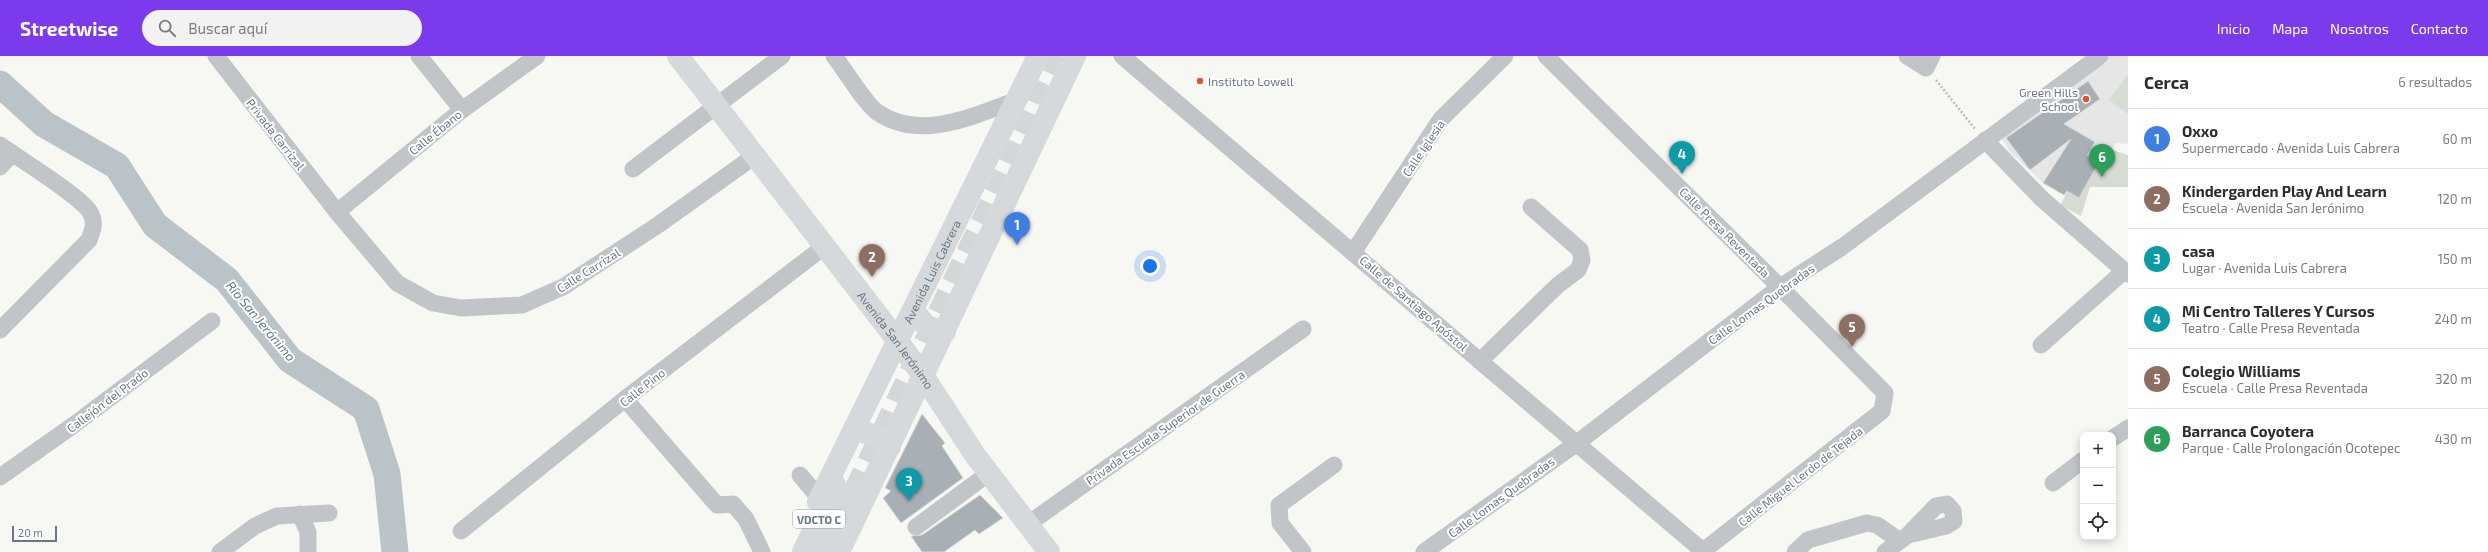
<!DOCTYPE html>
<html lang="es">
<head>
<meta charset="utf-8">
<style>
  body { margin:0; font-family:"Exo 2",sans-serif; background:#f2f2f3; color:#2b2b33 }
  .controls { position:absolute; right:12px; bottom:12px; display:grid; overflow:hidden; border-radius:8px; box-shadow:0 2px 10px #0003 }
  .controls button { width:36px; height:36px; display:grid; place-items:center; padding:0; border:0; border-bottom:1px solid #e1e1e2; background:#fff; color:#2b2b33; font:20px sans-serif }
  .scale { position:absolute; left:12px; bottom:10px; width:45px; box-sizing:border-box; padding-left:4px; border:2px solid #687884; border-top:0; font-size:11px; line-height:14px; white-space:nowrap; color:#687884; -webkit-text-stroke:3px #fff; paint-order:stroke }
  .you { position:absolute; left:1150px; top:210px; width:14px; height:14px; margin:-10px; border:3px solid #fff; border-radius:50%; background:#1a73e8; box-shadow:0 0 0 6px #1a73e833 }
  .badge { display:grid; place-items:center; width:26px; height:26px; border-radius:50%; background:#7c3aed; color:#fff; font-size:13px; font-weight:700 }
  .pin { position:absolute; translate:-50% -33px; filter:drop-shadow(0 1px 2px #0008) }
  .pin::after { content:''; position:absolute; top:21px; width:14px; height:12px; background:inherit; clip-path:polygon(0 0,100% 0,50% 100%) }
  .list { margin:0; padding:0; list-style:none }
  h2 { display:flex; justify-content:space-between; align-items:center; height:52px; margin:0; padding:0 16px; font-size:17px }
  h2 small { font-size:13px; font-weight:400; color:#7c7c81 }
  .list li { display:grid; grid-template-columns:26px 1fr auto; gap:12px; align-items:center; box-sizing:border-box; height:60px; padding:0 16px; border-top:1px solid #e1e1e2 }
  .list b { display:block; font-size:15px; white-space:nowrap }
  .list p { margin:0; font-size:13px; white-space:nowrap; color:#7c7c81 }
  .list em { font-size:13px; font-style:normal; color:#7c7c81 }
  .icon { flex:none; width:22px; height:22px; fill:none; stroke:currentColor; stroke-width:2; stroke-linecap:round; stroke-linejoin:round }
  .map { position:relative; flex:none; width:2128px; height:496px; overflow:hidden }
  header { display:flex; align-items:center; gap:24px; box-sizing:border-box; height:56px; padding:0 20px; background:#7c3aed; color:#fff }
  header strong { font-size:19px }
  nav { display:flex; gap:22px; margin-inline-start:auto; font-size:14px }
  .search { width:280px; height:36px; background:#f2f2f3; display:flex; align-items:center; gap:10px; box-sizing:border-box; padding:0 14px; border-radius:22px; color:#7c7c81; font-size:15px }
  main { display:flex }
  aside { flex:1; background:#fff }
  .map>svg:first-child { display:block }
  .built { fill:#e5e6e5 }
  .green { fill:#d7dcd3 }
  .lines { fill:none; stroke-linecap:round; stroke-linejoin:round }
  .river { stroke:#bac4c8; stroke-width:27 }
  .building { fill:#a8b0b5; stroke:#d9d8d7 }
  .highway-tunnel { stroke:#d3d7d8; stroke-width:22; stroke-dasharray:22 11; stroke-linecap:butt }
  .path { stroke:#b9bcbe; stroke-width:2.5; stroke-dasharray:2 2; stroke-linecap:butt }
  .minor { stroke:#c1c5c8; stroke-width:17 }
  .major { stroke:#d5d9dc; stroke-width:22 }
  .highway { stroke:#d5d9dc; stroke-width:22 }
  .poi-dot { fill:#da5531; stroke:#fff; stroke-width:1.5 }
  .labels { text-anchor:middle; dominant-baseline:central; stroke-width:4; stroke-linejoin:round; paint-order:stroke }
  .shield { fill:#fff; stroke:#95a0a9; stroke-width:1 }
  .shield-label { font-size:11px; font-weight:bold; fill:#687884 }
  .poi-label { font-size:12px; fill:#687884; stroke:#fff; text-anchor:start }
  .street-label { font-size:12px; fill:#687884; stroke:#fff }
  .water-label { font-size:13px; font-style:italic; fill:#63787f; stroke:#fff }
</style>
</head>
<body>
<header>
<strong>Streetwise</strong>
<div class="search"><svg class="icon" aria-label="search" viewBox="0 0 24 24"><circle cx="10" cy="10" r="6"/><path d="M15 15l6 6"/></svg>Buscar aquí</div>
<nav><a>Inicio</a><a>Mapa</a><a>Nosotros</a><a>Contacto</a></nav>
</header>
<main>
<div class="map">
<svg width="2128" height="496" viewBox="0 0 2128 496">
  <rect width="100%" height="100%" fill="#f7f7f4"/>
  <!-- built -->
  <path class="built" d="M2103,0H2128V88L2116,87L2075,146L2043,127L2010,96L1998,77Z"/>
  <!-- green -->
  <g class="green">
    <path d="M2128,18V58L2109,44Z"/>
    <path d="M2113,94L2128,99V131H2090L2081,160L2060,149L2082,112Z"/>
  </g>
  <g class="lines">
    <!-- river -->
    <path class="river" d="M0,28L44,68L117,110L155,169L227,224L290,304L366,353L387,418L395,496"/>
  </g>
  <!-- building -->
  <g class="building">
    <path d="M2088,25L2100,43L2064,68L2095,86L2087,99L2099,106L2079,142L2067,135L2064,139L2043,127L2071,83L2030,114L2006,82Z"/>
    <path d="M922,358L945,387L942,390L963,422L901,467L883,442L891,435L885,432Z"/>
    <path d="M980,439L1003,462L979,478L975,474L944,496H922L911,480L922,479Z"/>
  </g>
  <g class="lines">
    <!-- highway-tunnel -->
    <path class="highway-tunnel" d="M854,436L1060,0"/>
    <!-- path -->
    <path class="path" d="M1936,24L1975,73"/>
    <!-- minor -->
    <g class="minor">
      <path d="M216,0L337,156L397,227L433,247L461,252L522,249L563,231L658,169L756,99"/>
      <path d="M419,0L462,54"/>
      <path d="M834,0C843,11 867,50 877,56C920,86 973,60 1017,44"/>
      <path d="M1122,0L1704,496"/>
      <path d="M1546,0L1780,231L1885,337L1882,355L1703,495"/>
      <path d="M1907,0L1926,12L1932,0"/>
      <path d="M1985,84L2042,143L2128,218"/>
      <path d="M0,89C18,102 84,142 91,158C96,168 92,175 89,184L0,274"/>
      <path d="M0,111L12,98"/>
      <path d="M633,113L782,0"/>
      <path d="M337,156L462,54L537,0"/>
      <path d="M1354,195L1441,63L1505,0"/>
      <path d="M2041,289L2124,215"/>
      <path d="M1480,305L1558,229L1578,214L1582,204L1580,194L1531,151"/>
      <path d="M625,343L717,449L733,448L746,463L762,496"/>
      <path d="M2113,382L2128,372"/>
      <path d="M800,419L820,443"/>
      <path d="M0,421L75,368L212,265"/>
      <path d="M2053,427L2083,404"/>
      <path d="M300,458L308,476V496"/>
      <path d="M1028,468L1303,273"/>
      <path d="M916,471L989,417"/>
      <path d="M461,475L625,343L825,190"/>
      <path d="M220,496L255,470L277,460L329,457"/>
      <path d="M1303,496L1280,467L1279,449L1334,409"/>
      <path d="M1424,496L1577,387L1780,231L1842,191L2100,0"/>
      <path d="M1795,496L1808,484L1867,467L1877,469L1900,485"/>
      <path d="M1885,496L1908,479L1936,450L1947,448L1953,455L1954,465L1946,470L1908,479"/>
    </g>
    <!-- major -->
    <g class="major">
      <path id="s1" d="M678,0L897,284L924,321L975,399L1049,496"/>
      <path d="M913,254L926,270L945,276"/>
      <path d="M854,373L873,379L890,391"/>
      <path id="s2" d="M818,446L1038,0"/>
      <path d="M839,496L1075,0"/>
    </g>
    <!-- highway -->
    <g class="highway">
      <path d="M803,496L835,429"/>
      <path d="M825,496L854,436"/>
    </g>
  </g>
  <!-- markers -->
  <g class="poi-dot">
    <circle cx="1200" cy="25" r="4"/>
    <circle cx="2086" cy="43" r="4"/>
  </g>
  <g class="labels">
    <!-- shield labels -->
    <rect class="shield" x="793" y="454" width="52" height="18" rx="3"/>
    <g class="shield-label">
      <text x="819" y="463">VDCTO C</text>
    </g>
    <!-- poi labels -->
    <g class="poi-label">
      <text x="1208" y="25">Instituto Lowell</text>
      <text x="2078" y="36" text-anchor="end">Green Hills<tspan x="2078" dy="14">School</tspan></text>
    </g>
    <!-- street labels -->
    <g class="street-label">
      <text transform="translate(435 76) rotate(-39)">Calle Ébano</text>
      <text transform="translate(276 78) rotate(52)">Privada Carrizal</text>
      <text transform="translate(1423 92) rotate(-56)">Calle Iglesia</text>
      <text transform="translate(1725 176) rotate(45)">Calle Presa Reventada</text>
      <text transform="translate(588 214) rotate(-32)">Calle Carrizal</text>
      <text stroke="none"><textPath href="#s2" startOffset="257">Avenida Luis Cabrera</textPath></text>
      <text transform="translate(1414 247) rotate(41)">Calle de Santiago Apóstol</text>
      <text transform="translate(1761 248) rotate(-36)">Calle Lomas Quebradas</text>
      <text stroke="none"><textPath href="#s1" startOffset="358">Avenida San Jerónimo</textPath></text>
      <text transform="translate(642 331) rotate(-38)">Calle Pino</text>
      <text transform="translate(107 344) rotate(-37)">Callejón del Prado</text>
      <text transform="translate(1165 371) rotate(-35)">Privada Escuela Superior de Guerra</text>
      <text transform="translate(1800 420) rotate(-38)">Calle Miguel Lerdo de Tejada</text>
      <text transform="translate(1501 441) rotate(-36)">Calle Lomas Quebradas</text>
    </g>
    <!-- water labels -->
    <g class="water-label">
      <text transform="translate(261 265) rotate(50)">Río San Jerónimo</text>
    </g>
  </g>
</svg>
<div class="controls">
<button>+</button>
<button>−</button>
<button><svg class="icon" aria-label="locate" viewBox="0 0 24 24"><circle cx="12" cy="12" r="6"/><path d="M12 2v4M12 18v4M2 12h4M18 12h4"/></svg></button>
</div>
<div class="scale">20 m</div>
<div class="you"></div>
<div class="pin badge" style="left:1017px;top:189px;background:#3f7fe0">1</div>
<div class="pin badge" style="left:872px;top:221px;background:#8d6e63">2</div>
<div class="pin badge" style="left:909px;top:445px;background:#0f9aa8">3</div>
<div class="pin badge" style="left:1682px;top:118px;background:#0f9aa8">4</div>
<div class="pin badge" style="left:1852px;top:291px;background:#8d6e63">5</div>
<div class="pin badge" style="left:2102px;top:121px;background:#2e9e5b">6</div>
</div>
<aside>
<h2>Cerca<small>6 resultados</small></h2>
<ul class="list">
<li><span class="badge" style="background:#3f7fe0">1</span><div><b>Oxxo</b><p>Supermercado · Avenida Luis Cabrera</p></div><em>60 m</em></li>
<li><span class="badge" style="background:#8d6e63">2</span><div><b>Kindergarden Play And Learn</b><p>Escuela · Avenida San Jerónimo</p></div><em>120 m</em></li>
<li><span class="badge" style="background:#0f9aa8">3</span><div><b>casa</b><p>Lugar · Avenida Luis Cabrera</p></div><em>150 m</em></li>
<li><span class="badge" style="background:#0f9aa8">4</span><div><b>Mi Centro Talleres Y Cursos</b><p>Teatro · Calle Presa Reventada</p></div><em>240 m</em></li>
<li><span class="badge" style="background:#8d6e63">5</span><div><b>Colegio Williams</b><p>Escuela · Calle Presa Reventada</p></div><em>320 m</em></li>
<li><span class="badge" style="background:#2e9e5b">6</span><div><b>Barranca Coyotera</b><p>Parque · Calle Prolongación Ocotepec</p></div><em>430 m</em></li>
</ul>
</aside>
</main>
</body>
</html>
